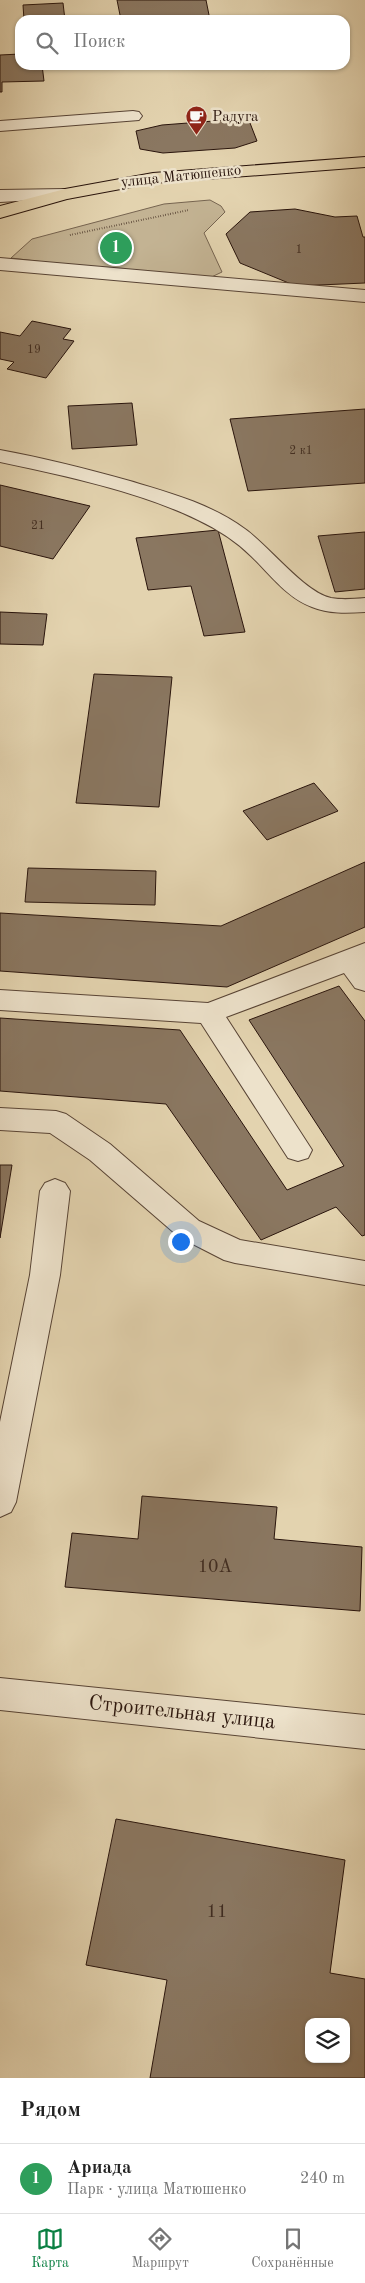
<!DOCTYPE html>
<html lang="ru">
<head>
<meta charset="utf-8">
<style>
  body { margin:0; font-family:"Old Standard TT",serif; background:#f6f6f6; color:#222 }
  .controls { position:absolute; right:15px; bottom:15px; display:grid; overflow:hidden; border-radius:10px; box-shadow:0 1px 4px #0004 }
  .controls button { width:45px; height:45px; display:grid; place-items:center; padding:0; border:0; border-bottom:1px solid #e0e0e0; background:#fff; color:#222; font:25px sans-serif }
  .you { position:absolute; left:180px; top:1241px; width:18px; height:18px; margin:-12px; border:4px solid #fff; border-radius:50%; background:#1a73e8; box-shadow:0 0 0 8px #1a73e833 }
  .badge { display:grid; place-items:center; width:32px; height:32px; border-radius:50%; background:#0b8043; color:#fff; font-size:16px; font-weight:700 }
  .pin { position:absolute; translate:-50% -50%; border:2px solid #fff; box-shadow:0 1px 5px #0006 }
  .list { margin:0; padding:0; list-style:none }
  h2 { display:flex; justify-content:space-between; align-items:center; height:65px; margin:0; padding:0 20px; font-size:21px }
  h2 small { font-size:16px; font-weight:400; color:#767676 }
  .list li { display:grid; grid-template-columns:32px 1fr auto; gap:15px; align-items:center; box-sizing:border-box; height:70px; padding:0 20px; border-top:1px solid #e0e0e0 }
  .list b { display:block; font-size:19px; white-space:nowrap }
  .list p { margin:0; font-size:16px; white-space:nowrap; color:#767676 }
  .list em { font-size:16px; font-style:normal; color:#767676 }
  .icon { flex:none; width:28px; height:28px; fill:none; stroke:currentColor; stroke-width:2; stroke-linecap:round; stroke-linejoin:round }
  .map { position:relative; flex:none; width:365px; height:2078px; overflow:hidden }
  .search { position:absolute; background:#fff; box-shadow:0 1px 4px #0004; left:15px; right:15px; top:15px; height:55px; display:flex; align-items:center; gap:12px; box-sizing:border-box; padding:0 18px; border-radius:15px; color:#767676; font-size:19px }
  .sheet { height:135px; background:#fff }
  nav { display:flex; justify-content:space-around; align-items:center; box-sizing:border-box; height:70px; border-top:1px solid #e0e0e0; background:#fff; font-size:14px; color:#767676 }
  nav a { display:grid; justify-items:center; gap:2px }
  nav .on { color:#0b8043 }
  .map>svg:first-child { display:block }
  .green { fill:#c3b393; stroke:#766450 }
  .building { fill:#8a7761; stroke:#29140c; fill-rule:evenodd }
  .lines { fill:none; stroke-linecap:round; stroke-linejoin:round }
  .lane-casing { stroke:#584435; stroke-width:2 }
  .street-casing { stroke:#584435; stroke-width:2 }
  .primary-casing { stroke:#29140c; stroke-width:2 }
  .path { stroke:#29140c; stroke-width:2; stroke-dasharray:0.5 2; stroke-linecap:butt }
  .lane { fill:#ede2cb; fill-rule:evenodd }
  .street { fill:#ede2cb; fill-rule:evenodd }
  .primary { fill:#e3d3af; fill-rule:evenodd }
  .labels { text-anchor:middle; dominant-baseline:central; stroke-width:5; stroke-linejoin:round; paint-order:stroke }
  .far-number-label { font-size:12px; fill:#412d21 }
  .far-poi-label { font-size:15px; fill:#29140c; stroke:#ede2cb; text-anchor:start }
  .far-street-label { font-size:15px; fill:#29140c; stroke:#ede2cb }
  .near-number-label { font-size:18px; fill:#412d21 }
  .near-street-label { font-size:21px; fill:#29140c; stroke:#ede2cb }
</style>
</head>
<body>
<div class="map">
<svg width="365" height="2078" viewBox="0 0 365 2078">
  <rect width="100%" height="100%" fill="#e3d3af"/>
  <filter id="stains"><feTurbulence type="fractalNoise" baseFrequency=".004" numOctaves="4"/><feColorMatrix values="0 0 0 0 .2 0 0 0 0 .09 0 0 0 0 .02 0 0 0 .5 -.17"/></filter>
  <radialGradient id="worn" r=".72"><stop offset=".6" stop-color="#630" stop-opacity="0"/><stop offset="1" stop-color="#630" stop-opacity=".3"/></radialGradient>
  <!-- green -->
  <path class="green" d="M210,200L221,206L225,212L204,233L222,272L203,281L11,258L32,239L164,204Z"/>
  <!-- building -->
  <g class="building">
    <path d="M117,0H206L210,20H121Z"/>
    <path d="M63,3L65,20H24L23,5Z"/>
    <path d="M20,54V65H42L44,81L2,82V92H0V55Z"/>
    <path d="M227,120L250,123L257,141L235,148L163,153L140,149L136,131L162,125Z"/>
    <path d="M295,209L335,217L357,216L363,237H365V283L296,286L240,263L226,234L250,212Z"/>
    <path d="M32,321L71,329L63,339L74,341L46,378L7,369L14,362L0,359V332L20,336Z"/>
    <path d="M132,403L137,445L72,449L68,406Z"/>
    <path d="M365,409V483L248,491L230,419Z"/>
    <path d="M0,485L90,506L53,559L0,546Z"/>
    <path d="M218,530L245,632L204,636L191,586L148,590L136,538Z"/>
    <path d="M365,532V589L335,592L318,536Z"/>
    <path d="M0,612L47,614L43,645L0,644Z"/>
    <path d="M94,674L172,677L159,807L76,803Z"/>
    <path d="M314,783L338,811L267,840L243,811Z"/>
    <path d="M365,862V927L227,987L0,971V913L221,926Z"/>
    <path d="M28,868L156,871L155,905L25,902Z"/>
    <path d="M339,986L365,1021V1235L362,1236L336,1207L261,1240L166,1104L0,1091V1018L180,1030L287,1190L344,1166L249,1020Z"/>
    <path d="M0,1165H12L0,1238Z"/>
    <path d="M142,1496L277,1507L274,1539L362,1547L360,1611L65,1587L72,1533L138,1539Z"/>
    <path d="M116,1819L345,1860L330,1973L365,1979V2078H150L167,1980L86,1965ZM309,2022H346V2059H309Z"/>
  </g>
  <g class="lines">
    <defs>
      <g id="lane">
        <path d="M133,111L139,112L142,116L139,120L0,131V121Z"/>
        <path d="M0,258L365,290V302L0,270Z"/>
        <path d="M0,450C44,458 87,469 130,481C170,493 211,504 245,529C269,546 304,592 331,598C342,600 354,599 365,598V612C347,613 329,614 312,607C287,598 270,574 251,556C236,541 217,529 198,520C141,492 62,475 0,462Z"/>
        <path d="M365,943V991L355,988L344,973L226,1017L312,1150L308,1158L298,1161L288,1158L201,1023L0,1010V990L208,1003Z"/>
        <path d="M0,1108L56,1111L66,1114L110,1144L199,1221L240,1240L365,1261V1285L235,1263L224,1260L179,1237L90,1160L50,1133L0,1130Z"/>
        <path d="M55,1179L65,1183L70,1191L60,1275L16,1502L11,1512L0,1517V1422L30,1275L40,1191L45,1183Z"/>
      </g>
      <g id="street">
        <path d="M65,189L71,190L74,194L71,198L0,202V190Z"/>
        <path d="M0,1678L365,1715V1749L0,1710Z"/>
      </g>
      <path id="primary" d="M365,157V167L153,183L67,199L0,218V206L65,189L153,173Z"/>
    </defs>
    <!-- lane casing -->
    <use href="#lane" class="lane-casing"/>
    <!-- street casing -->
    <use href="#street" class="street-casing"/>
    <!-- primary casing -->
    <use href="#primary" class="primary-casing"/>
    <!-- path -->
    <path class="path" d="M70,235L189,210"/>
    <!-- lane -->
    <use href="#lane" class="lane"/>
    <!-- street -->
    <use href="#street" class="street"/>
    <!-- primary -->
    <use href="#primary" class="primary"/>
  </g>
  <!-- icons -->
  <defs>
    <symbol id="cafe-pin" viewBox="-11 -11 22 30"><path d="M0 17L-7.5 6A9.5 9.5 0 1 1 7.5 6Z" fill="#8f2418" stroke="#ede2cb"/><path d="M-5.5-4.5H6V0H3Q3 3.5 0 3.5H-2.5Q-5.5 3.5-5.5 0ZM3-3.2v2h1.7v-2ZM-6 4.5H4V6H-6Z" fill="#fff"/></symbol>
  </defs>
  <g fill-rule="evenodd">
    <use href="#cafe-pin" x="184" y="104" width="25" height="34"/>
  </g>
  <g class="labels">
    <!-- far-number labels -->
    <g class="far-number-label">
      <text x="299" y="250">1</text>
      <text x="34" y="350">19</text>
      <text x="301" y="451">2 к1</text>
      <text x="38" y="526">21</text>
    </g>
    <!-- far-poi labels -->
    <g class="far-poi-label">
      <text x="212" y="117">Радуга</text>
    </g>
    <!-- far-street labels -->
    <g class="far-street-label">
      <text transform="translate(181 177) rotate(-6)">улица Матюшенко</text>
    </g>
    <!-- near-number labels -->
    <g class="near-number-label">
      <text x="215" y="1567">10А</text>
      <text x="217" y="1912">11</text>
    </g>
    <!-- near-street labels -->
    <g class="near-street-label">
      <text transform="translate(182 1713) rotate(6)">Строительная улица</text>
    </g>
  </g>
  <rect width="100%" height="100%" filter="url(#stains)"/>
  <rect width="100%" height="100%" fill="url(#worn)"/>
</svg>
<div class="controls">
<button><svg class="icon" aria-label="layers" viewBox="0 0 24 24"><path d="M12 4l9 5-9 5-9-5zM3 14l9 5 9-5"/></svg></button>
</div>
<div class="you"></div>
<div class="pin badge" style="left:116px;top:248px;background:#2e9e5b">1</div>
<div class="search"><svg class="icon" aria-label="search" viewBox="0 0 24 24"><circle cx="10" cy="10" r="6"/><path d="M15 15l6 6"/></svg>Поиск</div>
</div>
<section class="sheet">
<h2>Рядом<small></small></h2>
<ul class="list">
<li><span class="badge" style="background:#2e9e5b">1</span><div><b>Ариада</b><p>Парк · улица Матюшенко</p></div><em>240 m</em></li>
</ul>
</section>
<nav>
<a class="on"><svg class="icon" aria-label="map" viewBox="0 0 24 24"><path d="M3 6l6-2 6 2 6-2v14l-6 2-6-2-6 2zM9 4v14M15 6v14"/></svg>Карта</a>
<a><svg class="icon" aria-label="directions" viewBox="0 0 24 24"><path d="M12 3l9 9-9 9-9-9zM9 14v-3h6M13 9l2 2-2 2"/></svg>Маршрут</a>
<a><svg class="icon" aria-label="saved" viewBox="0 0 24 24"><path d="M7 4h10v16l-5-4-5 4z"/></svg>Сохранённые</a>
</nav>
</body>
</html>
